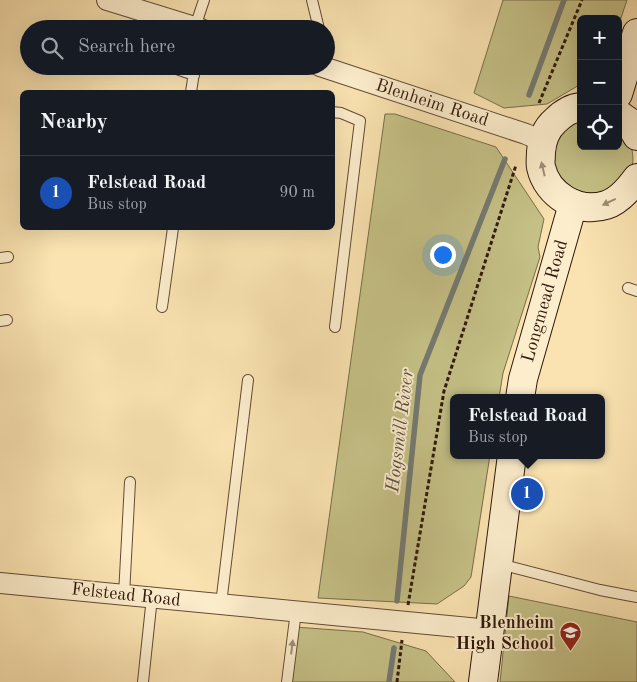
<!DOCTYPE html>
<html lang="en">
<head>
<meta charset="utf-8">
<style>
  body { margin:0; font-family:"Old Standard TT",serif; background:#20242c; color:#f1f3f6 }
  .controls { position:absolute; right:15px; top:15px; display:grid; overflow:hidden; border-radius:8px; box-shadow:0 5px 20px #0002 }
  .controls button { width:45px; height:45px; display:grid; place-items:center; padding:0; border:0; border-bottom:1px solid #363941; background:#171b24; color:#f1f3f6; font:25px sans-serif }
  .you { position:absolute; left:442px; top:254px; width:18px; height:18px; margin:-12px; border:4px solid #fff; border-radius:50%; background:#1a73e8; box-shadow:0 0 0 8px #1a73e833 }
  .badge { display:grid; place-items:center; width:32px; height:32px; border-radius:50%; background:#2563eb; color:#fff; font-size:16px; font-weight:700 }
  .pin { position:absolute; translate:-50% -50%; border:2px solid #fff; box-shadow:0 1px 5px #0006 }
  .popup { position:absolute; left:450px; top:394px; width:155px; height:65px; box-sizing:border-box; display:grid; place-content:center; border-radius:8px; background:#171b24; filter:drop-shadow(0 1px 4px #0005); font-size:16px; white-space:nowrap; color:#9ea1a6 }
  .popup b { font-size:19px; color:#f1f3f6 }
  .popup::after { content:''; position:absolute; left:50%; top:100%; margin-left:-10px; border:10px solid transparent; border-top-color:#171b24 }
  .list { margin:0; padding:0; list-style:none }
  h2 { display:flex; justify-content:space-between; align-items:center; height:65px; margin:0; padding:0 20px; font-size:21px }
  h2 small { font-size:16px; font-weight:400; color:#9ea1a6 }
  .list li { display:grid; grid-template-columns:32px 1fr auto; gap:15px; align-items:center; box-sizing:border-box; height:75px; padding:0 20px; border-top:1px solid #363941 }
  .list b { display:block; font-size:19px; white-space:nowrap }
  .list p { margin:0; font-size:16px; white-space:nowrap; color:#9ea1a6 }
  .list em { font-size:16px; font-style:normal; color:#9ea1a6 }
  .icon { flex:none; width:28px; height:28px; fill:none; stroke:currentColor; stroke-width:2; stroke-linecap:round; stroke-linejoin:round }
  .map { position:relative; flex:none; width:637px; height:682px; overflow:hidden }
  .search { position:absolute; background:#171b24; box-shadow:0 5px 20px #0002; left:20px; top:20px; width:315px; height:55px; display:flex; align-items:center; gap:12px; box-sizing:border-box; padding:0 18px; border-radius:28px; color:#9ea1a6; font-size:19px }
  .panel { position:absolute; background:#171b24; box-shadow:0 5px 20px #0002; left:20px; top:90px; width:315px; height:140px; border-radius:8px }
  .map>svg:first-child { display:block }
  .green { fill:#c5c187; stroke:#7a6c4a }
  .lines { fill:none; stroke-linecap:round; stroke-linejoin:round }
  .stream { stroke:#747a72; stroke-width:5.5 }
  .lane-casing { stroke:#624b35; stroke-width:12 }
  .street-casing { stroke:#624b35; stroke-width:22 }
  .secondary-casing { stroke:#30180c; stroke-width:30 }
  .path { stroke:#30180c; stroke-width:3; stroke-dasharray:4 2.5; stroke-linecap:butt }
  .lane { stroke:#fcedcc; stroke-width:10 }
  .street { stroke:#fcedcc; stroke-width:20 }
  .secondary { stroke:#fcedcc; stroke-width:28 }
  .oneway { fill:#a08d76 }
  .labels { text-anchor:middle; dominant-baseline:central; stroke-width:4; stroke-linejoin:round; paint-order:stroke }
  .street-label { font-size:18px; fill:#30180c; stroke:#fcedcc }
  .poi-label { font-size:18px; font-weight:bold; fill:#30180c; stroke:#fcedcc; text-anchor:end }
  .water-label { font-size:19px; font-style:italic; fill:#585148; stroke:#fcedcc }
</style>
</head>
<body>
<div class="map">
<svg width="637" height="682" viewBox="0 0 637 682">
  <rect width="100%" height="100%" fill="#fae3b1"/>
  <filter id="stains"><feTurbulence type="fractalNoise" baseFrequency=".004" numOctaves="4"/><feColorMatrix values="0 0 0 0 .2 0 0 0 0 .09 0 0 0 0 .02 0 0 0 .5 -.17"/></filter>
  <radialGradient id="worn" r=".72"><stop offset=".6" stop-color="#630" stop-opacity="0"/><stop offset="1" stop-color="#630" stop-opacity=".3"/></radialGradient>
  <!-- green -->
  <g class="green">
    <path d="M503,0H627L618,27V19H581V84L547,104L504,108L474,93Z"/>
    <path d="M581,113V146H618V121C628,135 637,153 631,171C627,177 604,192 597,198L566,191L547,154L573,116Z"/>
    <path d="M385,114H395L496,147L544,219L538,247L540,257L503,373L499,398H453V455H490L471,577L464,586L437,604L318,598Z"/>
    <path d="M509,596L637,622V682H500Z"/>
    <path d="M295,627L363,632L426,651L455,682H289Z"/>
  </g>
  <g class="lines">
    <!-- stream -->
    <g class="stream">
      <path d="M529,95L564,0"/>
      <path d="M397,601L420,375L505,159"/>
      <path d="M389,682L394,648"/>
    </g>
    <defs>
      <g id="lane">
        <path d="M312,0L319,29"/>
        <path d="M195,27L204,0"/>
        <path d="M168,66L194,75"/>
        <path d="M191,92L195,66"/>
        <path d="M332,112L341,113L360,121L335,327"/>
        <path d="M0,258L8,257"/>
        <path d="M628,288L637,291"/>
        <path d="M162,307L173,228"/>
        <path d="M0,321L7,320"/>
        <path d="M500,564L600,590L637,597"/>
        <path d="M124,595L130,482"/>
        <path d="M221,604L248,380"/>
        <path d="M143,682L152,597"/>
        <path d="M287,682L296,611"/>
      </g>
      <g id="street">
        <path d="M107,0L201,29"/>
        <path d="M320,66L526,134L542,141"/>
        <path d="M0,583L490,630"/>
      </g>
      <g id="secondary">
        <path d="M618,94L637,33"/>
        <path d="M581,107C570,108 562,114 555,121C546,129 542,140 541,152C541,157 540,163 541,167C547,195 578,214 606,205C619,201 629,189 637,178"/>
        <path d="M618,114L628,121L637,136"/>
        <path d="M520,398L523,379L573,204"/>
        <path d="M483,682L512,455"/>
      </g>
    </defs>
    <!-- lane casing -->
    <use href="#lane" class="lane-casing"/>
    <!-- street casing -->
    <use href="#street" class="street-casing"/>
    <!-- secondary casing -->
    <use href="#secondary" class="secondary-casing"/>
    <!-- path -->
    <g class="path">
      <path d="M539,103L582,0"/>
      <path d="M408,605L444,391L516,165"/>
      <path d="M397,682L402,640"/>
    </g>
    <!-- lane -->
    <use href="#lane" class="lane"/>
    <!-- street -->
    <use href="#street" class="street"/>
    <!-- secondary -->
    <use href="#secondary" class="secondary"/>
  </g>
  <!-- one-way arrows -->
  <defs><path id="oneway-solid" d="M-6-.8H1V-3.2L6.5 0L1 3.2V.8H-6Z" transform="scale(1.25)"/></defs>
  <g class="oneway">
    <use href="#oneway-solid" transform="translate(543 169) rotate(-103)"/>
    <use href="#oneway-solid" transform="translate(609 202) rotate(155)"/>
    <use href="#oneway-solid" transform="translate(292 647) rotate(-83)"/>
  </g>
  <!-- icons -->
  <defs>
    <symbol id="school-pin" viewBox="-11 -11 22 30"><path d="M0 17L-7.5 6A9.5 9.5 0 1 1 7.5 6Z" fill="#8f2418" stroke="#fcedcc"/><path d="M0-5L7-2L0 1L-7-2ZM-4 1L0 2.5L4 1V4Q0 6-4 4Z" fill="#fff"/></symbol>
  </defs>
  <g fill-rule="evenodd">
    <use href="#school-pin" x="558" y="620" width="25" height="34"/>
  </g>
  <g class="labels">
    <!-- street labels -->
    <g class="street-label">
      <text transform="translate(432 103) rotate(18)">Blenheim Road</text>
      <text transform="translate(545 301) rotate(-74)">Longmead Road</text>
      <text transform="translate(126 595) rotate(6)">Felstead Road</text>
    </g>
    <!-- poi labels -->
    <g class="poi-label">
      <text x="554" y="623">Blenheim<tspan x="554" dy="21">High School</tspan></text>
    </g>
    <!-- water labels -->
    <g class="water-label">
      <text transform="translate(401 431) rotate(-83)">Hogsmill River</text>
    </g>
  </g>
  <rect width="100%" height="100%" filter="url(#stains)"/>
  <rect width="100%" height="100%" fill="url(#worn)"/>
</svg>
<div class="controls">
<button>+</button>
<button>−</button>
<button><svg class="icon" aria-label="locate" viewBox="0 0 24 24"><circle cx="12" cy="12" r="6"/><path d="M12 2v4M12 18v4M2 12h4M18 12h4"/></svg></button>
</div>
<div class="you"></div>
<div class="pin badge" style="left:527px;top:494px;background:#1a4fb4">1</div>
<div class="popup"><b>Felstead Road</b>Bus stop</div>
<div class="search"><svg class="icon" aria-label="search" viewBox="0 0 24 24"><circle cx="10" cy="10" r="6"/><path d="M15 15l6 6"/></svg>Search here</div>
<section class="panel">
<h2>Nearby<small></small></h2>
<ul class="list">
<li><span class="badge" style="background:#1a4fb4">1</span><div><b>Felstead Road</b><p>Bus stop</p></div><em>90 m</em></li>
</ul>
</section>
</div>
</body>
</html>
